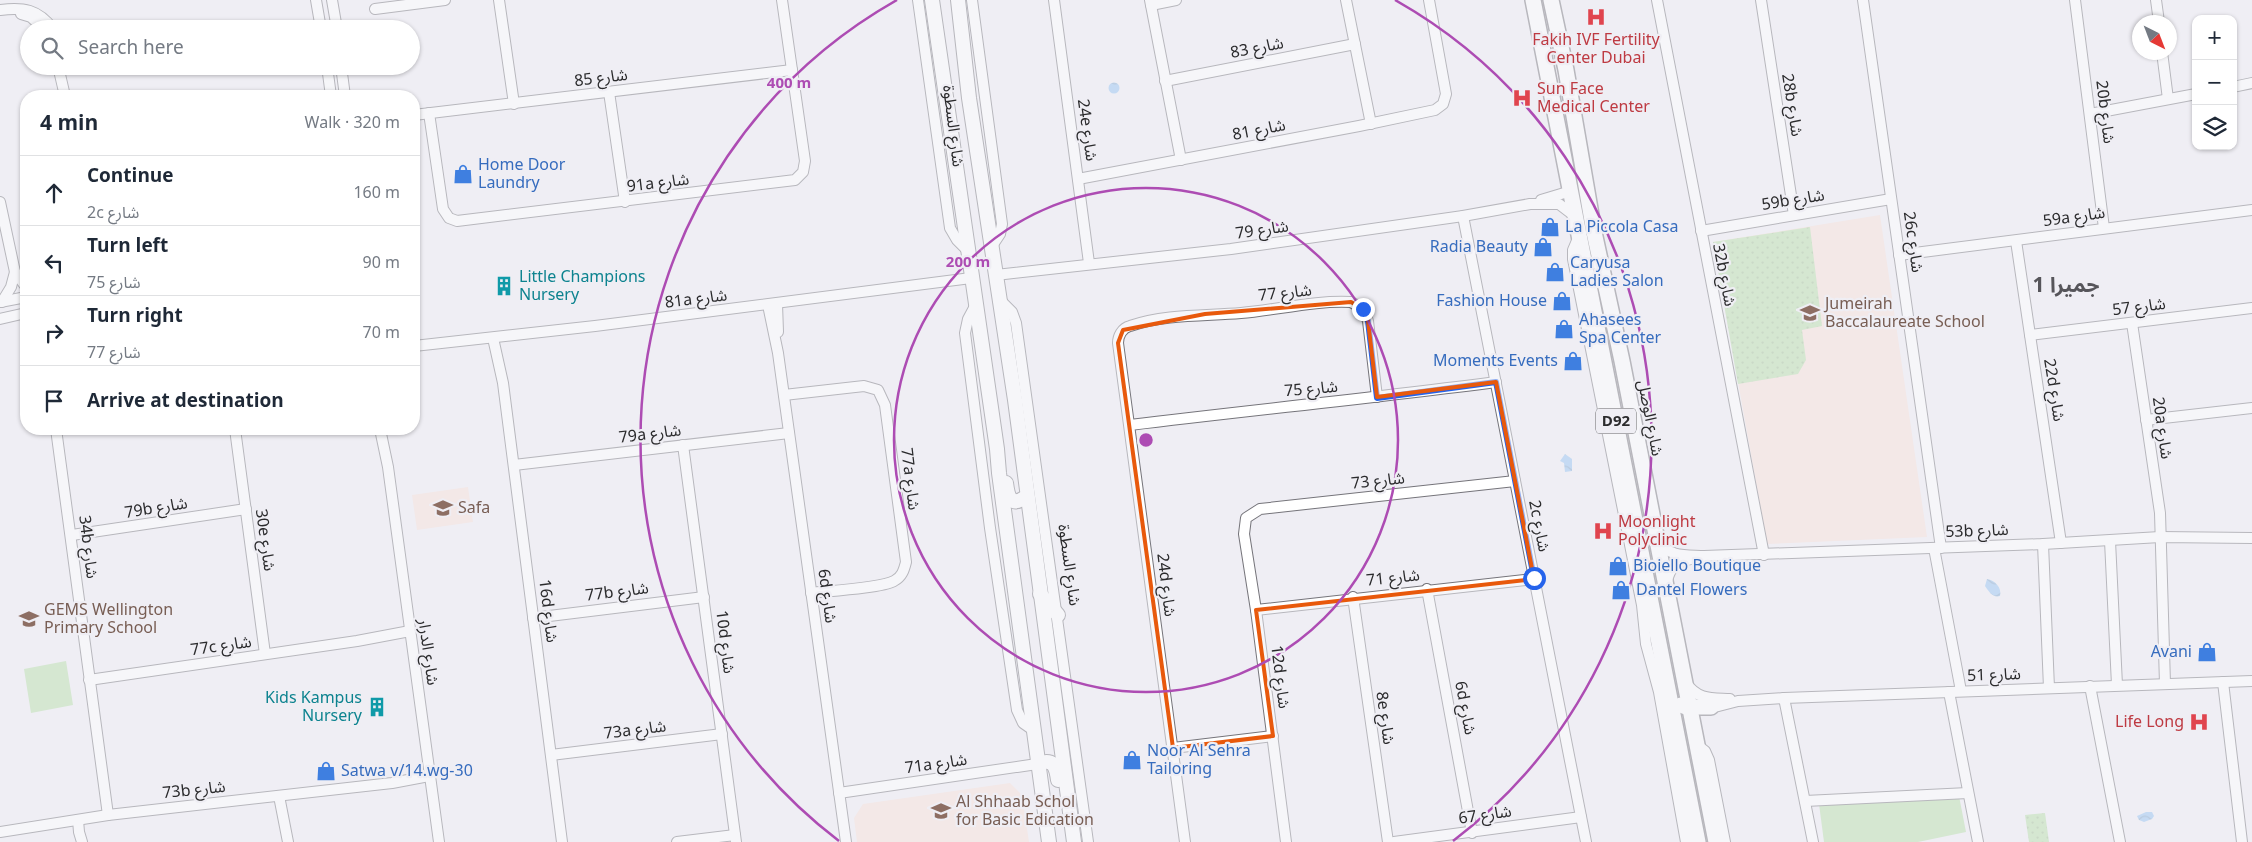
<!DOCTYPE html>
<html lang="en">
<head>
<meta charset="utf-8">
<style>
  body { margin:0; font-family:Georgia,"Noto Sans Arabic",serif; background:#f6f6f7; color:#1f2937 }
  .controls { position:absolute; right:15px; top:15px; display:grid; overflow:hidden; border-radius:10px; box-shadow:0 1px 4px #0004 }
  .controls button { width:45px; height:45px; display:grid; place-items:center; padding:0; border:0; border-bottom:1px solid #e0e1e3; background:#fff; color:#1f2937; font:25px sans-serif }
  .compass { position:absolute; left:2132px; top:15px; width:45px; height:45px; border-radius:50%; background:#fff; box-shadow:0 1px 4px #0004; rotate:138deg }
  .stop { position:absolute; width:15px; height:15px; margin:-11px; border:4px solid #2563eb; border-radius:50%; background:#fff }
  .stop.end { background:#2563eb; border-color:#fff; box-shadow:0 1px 5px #0008 }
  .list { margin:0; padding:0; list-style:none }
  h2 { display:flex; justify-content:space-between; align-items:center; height:65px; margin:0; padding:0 20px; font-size:21px }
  h2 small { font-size:16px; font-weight:400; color:#747a83 }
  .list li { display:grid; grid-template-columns:32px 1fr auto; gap:15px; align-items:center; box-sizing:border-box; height:70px; padding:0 20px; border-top:1px solid #e0e1e3 }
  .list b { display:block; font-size:19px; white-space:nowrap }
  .list p { margin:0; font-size:16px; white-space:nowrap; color:#747a83 }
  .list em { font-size:16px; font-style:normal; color:#747a83 }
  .icon { flex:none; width:28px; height:28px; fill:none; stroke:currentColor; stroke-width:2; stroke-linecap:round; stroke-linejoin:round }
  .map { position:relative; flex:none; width:2252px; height:842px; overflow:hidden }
  .search { position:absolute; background:#fff; box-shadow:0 1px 4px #0004; left:20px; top:20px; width:400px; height:55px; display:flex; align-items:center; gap:12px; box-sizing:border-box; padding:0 18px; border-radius:28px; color:#747a83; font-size:19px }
  .panel { position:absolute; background:#fff; box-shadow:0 1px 4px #0004; left:20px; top:90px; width:400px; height:345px; border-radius:20px }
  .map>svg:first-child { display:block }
  .education { fill:#f8dfd7 }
  .grass { fill:url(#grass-dots) }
  .garden { fill:#b6dda7 }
  .water { fill:url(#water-waves) }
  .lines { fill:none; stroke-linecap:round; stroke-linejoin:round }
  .minor-casing { stroke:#75747a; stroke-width:12 }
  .secondary-casing { stroke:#75747a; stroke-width:16 }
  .primary-casing { stroke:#75747a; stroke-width:18 }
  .minor { stroke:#fff; stroke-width:10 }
  .secondary { stroke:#fff; stroke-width:14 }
  .primary { stroke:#fff; stroke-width:15 }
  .route { stroke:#2563eb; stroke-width:6 }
  .marked { fill:none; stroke:#e8590c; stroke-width:4; stroke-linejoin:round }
  .ring { fill:none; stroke:#ad4cb3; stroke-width:2.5 }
  .labels { text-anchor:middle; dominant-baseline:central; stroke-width:4.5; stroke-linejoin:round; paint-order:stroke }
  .shield { fill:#efeef4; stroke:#666669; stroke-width:1 }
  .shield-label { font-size:15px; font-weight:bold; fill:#2b2b2d }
  .health-label { font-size:16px; fill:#be3a42; stroke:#efeef4; text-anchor:start }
  .street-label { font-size:16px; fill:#2b2b2d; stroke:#efeef4 }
  .shop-label { font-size:16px; fill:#366cbe; stroke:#efeef4; text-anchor:start }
  .culture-label { font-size:16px; fill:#0d838f; stroke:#efeef4; text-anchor:start }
  .education-label { font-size:16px; fill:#785e54; stroke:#efeef4; text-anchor:start }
  .district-label { font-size:21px; font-weight:bold; fill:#56555a; stroke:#efeef4 }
  .centre { fill:#ad4cb3; stroke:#efeef4; stroke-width:2.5 }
  .ring-label { font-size:15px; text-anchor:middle; font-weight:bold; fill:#ad4cb3; stroke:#efeef4; stroke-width:4.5; stroke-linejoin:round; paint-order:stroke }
</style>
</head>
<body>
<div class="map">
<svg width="2252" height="842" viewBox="0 0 2252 842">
  <defs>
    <pattern id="grass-dots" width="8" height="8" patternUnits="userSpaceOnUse" patternTransform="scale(1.25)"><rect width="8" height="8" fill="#b6dda7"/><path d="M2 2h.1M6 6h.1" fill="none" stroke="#9dbe90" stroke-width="1.8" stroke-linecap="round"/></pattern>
    <pattern id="water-waves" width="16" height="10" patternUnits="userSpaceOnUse" patternTransform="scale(1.25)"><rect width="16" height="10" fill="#93c2f1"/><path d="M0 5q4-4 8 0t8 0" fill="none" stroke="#789ec4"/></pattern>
  </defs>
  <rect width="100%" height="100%" fill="#efeef4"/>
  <!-- education -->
  <g class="education">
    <path d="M1880,215L1927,537L1767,544L1713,242Z"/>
    <path d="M468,487L473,522L417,530L412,495Z"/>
    <path d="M1010,783L1022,795L1029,842H857L854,818L863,804Z"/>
  </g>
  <!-- grass -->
  <g class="grass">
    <path d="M1810,227L1822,326L1802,330L1806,360L1798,374L1738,384L1713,242Z"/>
    <path d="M2045,813L2049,842H2029L2025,815Z"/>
  </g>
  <!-- garden -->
  <g class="garden">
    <path d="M66,661L73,705L31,713L24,669Z"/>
    <path d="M1959,796L1966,832L1918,842H1824L1819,804Z"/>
  </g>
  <!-- water -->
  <g class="water">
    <circle cx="1114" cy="88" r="5.5"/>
    <path d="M1565,454L1572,459V471L1565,472L1564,463L1560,461Z"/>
    <path d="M1987,579C1995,580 2002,588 2000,596C1993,598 1989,592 1985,586Z"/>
    <path d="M2146,812H2152L2154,816L2152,819L2144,822L2139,820L2137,816Z"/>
  </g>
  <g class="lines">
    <defs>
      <g id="minor">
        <path d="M316,0L321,29"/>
        <path d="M332,0L337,29"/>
        <path d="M499,0L514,104"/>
        <path d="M918,0L950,228L957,240L968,251"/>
        <path d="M972,0L1002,224L1000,234L992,246"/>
        <path d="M1054,0L1089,263"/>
        <path d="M1150,0L1181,160"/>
        <path d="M1346,0L1371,124"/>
        <path d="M1657,0L1764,555"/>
        <path d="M1761,0L1794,215"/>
        <path d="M1863,0L1941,548"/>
        <path d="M2075,0L2104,228"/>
        <path d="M2156,0L2159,22"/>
        <path d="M1151,5L1176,0"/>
        <path d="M375,9L445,0"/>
        <path d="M0,10C23,7 38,9 53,29"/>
        <path d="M21,14L31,17L44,29"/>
        <path d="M2162,52L2168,99"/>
        <path d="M58,66L65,96"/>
        <path d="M327,66L331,96"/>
        <path d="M341,66L345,96"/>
        <path d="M1165,81L1355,44"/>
        <path d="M2233,87L2252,83"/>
        <path d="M609,92L625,202"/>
        <path d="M429,113L443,209L449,218L457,221L795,180L803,172L805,161L782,0"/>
        <path d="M2090,114L2196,94"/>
        <path d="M414,115L792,70"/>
        <path d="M1078,179L1359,126L1435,110L1443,104L1446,94L1429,0"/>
        <path d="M1541,200L1571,191"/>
        <path d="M0,202L15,272L26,287"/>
        <path d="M1463,216L1586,842"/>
        <path d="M1701,231L1891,199"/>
        <path d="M1579,236L1573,250V259L1642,605L1646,644L1659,692L1686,842"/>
        <path d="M2016,241L2061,543"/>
        <path d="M1899,255L2252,210"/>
        <path d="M996,275L1231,249L1463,216L1530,204H1559L1576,217"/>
        <path d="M1000,300L1012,312L1016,323L1088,842"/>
        <path d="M0,302L26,297"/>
        <path d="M2,302L11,287L15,272"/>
        <path d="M777,304L778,332"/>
        <path d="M768,305L778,353L846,842"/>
        <path d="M975,306L968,319L965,333L990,528L1017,710L1023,723L1033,730"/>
        <path d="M0,319L26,313"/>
        <path d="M2132,323L2160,513L2165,684"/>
        <path d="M2030,335L2252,308"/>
        <path d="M493,338L503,383L562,842"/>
        <path d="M414,346L595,326L971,278"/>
        <path d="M784,395L864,386L878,390L885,405L906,562C904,570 902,577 894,581C881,588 829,591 811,593"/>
        <path d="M2146,420L2252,408"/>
        <path d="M1130,425C1252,410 1374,398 1496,382"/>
        <path d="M56,429L108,815"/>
        <path d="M235,429L265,654"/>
        <path d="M380,429L388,467L439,842"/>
        <path d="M683,445L736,842"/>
        <path d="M514,465L789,433"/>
        <path d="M72,535L246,509"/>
        <path d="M1659,541C1669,558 1687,555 1704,556L2043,544L2160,537L2252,538"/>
        <path d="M2110,541L2117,685"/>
        <path d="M2043,544L2049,688"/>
        <path d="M1934,548L1961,691"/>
        <path d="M1667,581C1670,567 1677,562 1691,559"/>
        <path d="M1427,589L1472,833"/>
        <path d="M1353,597L1388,842"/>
        <path d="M1256,610L1534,579"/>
        <path d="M533,618L704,597"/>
        <path d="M89,680L357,641L410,631"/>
        <path d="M2223,682L2242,842"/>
        <path d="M1686,683C1698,700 1711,698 1730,699"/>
        <path d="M2090,686L2120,842"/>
        <path d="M1949,692L1978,842"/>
        <path d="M1784,698L1813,842"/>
        <path d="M1707,709L1738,701L1784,698L2252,681"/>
        <path d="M1697,745L1705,751L1709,760L1725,842"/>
        <path d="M1173,748L1273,736"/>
        <path d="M551,755L722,734"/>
        <path d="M839,793L1037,764"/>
        <path d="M279,796L288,842"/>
        <path d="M1805,801L1968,793"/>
        <path d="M78,820L79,832L82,842"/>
        <path d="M0,832L108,815L392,783L429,776"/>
        <path d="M677,842L735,835"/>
        <path d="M1185,842L1118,343C1118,336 1122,328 1130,326C1165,314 1204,316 1241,313C1276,310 1316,300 1351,302L1363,309L1368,321L1377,397"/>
        <path d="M1286,842L1256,610L1244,534L1246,518L1260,509L1515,481"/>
        <path d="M1394,842L1581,817"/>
      </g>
      <g id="secondary">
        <path d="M932,0L997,449L999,473L1049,842"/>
        <path d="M958,0L969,98L1015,400L1074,842"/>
        <path d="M1006,483C1008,498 1011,508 1027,496"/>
        <path d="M1040,594L1058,615"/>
        <path d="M1037,764C1053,758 1056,765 1058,780"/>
      </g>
      <g id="primary">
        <path d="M1533,0L1698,842"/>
        <path d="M1551,0L1566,70L1594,232L1622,361L1716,842"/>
        <path d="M1681,705L1686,707H1711"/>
      </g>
    </defs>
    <!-- minor casing -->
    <use href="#minor" class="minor-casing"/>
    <!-- secondary casing -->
    <use href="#secondary" class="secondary-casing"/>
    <!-- primary casing -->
    <use href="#primary" class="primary-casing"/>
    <!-- minor -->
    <use href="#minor" class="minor"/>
    <!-- secondary -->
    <use href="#secondary" class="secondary"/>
    <!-- primary -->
    <use href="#primary" class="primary"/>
  </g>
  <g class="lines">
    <!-- route -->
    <path class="route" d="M1363,309L1368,321L1377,398L1496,382L1534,578"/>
  </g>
  <!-- marked area -->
  <path d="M0 0H2252V842H0ZM1351,302L1363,309L1368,321L1377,397L1496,382L1534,579L1256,610L1273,736L1173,748L1118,343L1123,330L1205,314Z" fill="#efeef4" fill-opacity=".55" fill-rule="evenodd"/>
  <path class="marked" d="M1351,302L1363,309L1368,321L1377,397L1496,382L1534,579L1256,610L1273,736L1173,748L1118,343L1123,330L1205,314Z"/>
  <!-- distance rings -->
  <g class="ring">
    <circle cx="1146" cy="440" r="252"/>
    <path d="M839 841A505 505 0 0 1 897 0M1395 0A505 505 0 0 1 1453 841"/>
  </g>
  <!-- icons -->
  <defs>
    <symbol id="hospital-bare" viewBox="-9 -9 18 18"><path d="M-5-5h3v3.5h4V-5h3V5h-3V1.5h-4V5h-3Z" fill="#e0444e" stroke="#efeef4" stroke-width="2.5" paint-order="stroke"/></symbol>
    <symbol id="shop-bare" viewBox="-9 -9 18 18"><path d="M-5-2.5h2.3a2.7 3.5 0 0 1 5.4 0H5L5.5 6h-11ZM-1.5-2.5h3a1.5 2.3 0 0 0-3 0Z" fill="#3f7fe0" stroke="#efeef4" stroke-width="2.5" paint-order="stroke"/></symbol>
    <symbol id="building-bare" viewBox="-9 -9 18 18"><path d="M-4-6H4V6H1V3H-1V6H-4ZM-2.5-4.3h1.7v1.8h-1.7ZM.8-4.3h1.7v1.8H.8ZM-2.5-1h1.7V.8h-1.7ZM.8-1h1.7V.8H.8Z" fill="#0f9aa8" stroke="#efeef4" stroke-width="2.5" paint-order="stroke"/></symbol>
    <symbol id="school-bare" viewBox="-9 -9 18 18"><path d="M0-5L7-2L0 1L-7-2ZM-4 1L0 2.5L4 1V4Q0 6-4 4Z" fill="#8d6e63" stroke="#efeef4" stroke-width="2.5" paint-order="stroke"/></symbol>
  </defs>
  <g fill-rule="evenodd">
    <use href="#hospital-bare" x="1582" y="3" width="28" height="28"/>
    <use href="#hospital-bare" x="1508" y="84" width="28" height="28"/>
    <use href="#shop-bare" x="449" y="160" width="28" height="28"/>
    <use href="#shop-bare" x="1536" y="213" width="28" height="28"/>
    <use href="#shop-bare" x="1529" y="233" width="28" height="28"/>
    <use href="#shop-bare" x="1541" y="258" width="28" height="28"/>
    <use href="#building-bare" x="490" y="272" width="28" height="28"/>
    <use href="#shop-bare" x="1548" y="287" width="28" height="28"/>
    <use href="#school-bare" x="1796" y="299" width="28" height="28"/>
    <use href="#shop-bare" x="1550" y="315" width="28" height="28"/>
    <use href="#shop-bare" x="1559" y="347" width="28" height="28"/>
    <use href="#school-bare" x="429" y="494" width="28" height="28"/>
    <use href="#hospital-bare" x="1589" y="517" width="28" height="28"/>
    <use href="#shop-bare" x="1604" y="552" width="28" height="28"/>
    <use href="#shop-bare" x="1607" y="576" width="28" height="28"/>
    <use href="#school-bare" x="15" y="605" width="28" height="28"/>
    <use href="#shop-bare" x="2193" y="638" width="28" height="28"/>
    <use href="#building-bare" x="363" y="693" width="28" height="28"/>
    <use href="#hospital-bare" x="2185" y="708" width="28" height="28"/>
    <use href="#shop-bare" x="1118" y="746" width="28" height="28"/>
    <use href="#shop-bare" x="312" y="757" width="28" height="28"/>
    <use href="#school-bare" x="927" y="797" width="28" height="28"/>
  </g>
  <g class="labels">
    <!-- shield labels -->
    <rect class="shield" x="1596" y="408.5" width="40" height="25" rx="4"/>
    <g class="shield-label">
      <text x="1616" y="421">D92</text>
    </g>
    <!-- health labels -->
    <g class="health-label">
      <text x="1596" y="40" text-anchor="middle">Fakih IVF Fertility<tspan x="1596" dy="18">Center Dubai</tspan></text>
      <text x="1537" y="89">Sun Face<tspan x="1537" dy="18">Medical Center</tspan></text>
      <text x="1618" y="522">Moonlight<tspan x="1618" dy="18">Polyclinic</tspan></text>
      <text x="2184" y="722" text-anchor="end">Life Long</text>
    </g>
    <!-- street labels -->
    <g class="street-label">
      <text transform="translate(1257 48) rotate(-11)">شارع 83</text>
      <text transform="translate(601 78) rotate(-7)">شارع 85</text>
      <text transform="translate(1792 105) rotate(81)">28b شارع</text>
      <text transform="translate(2105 112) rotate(83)">20b شارع</text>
      <text transform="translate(953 126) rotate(83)">شارع السطوة</text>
      <text transform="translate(1087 130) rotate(82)">24e شارع</text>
      <text transform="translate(1259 130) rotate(-11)">شارع 81</text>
      <text transform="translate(658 183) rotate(-7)">91a شارع</text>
      <text transform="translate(1793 200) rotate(-9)">59b شارع</text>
      <text transform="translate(2074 217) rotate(-8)">59a شارع</text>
      <text transform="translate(1262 230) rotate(-8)">شارع 79</text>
      <text transform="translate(1913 242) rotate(82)">26c شارع</text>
      <text transform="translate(1724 275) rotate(79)">32b شارع</text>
      <text transform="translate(1285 293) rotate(-6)">شارع 77</text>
      <text transform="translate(696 299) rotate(-7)">81a شارع</text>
      <text transform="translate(2139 307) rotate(-7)">شارع 57</text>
      <text transform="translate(1311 389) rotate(-5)">شارع 75</text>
      <text transform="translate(2054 390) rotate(81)">22d شارع</text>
      <text transform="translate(1650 418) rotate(79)">شارع الوصل</text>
      <text transform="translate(2162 428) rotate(82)">20a شارع</text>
      <text transform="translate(650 434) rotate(-7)">79a شارع</text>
      <text transform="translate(910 479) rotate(83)">77a شارع</text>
      <text transform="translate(1378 481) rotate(-6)">شارع 73</text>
      <text transform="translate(156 508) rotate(-9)">79b شارع</text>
      <text transform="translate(1539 526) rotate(79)">2c شارع</text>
      <text transform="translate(1977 531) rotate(-2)">53b شارع</text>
      <text transform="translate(265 540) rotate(82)">30e شارع</text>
      <text transform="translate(88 547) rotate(83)">34b شارع</text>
      <text transform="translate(1069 565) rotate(82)">شارع السطوة</text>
      <text transform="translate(1393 578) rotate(-6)">شارع 71</text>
      <text transform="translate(1166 585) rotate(83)">24d شارع</text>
      <text transform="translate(617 592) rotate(-7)">77b شارع</text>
      <text transform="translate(827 596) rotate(82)">6d شارع</text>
      <text transform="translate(548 611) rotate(83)">16d شارع</text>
      <text transform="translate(725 642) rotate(83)">10d شارع</text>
      <text transform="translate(221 646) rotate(-8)">77c شارع</text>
      <text transform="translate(428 652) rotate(82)">شارع الدرار</text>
      <text transform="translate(1994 675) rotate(-2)">شارع 51</text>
      <text transform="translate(1280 677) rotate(83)">12d شارع</text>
      <text transform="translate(1465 708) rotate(79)">6d شارع</text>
      <text transform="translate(1385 718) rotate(82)">8e شارع</text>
      <text transform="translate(635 730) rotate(-7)">73a شارع</text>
      <text transform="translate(936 764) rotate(-8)">71a شارع</text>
      <text transform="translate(194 790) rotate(-6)">73b شارع</text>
      <text transform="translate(1485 815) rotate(-8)">شارع 67</text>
    </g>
    <!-- shop labels -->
    <g class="shop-label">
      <text x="478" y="165">Home Door<tspan x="478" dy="18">Laundry</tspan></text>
      <text x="1565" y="227">La Piccola Casa</text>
      <text x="1528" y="247" text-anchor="end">Radia Beauty</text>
      <text x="1570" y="263">Caryusa<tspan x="1570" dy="18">Ladies Salon</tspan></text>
      <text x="1547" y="301" text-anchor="end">Fashion House</text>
      <text x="1579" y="320">Ahasees<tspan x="1579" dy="18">Spa Center</tspan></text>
      <text x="1558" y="361" text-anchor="end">Moments Events</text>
      <text x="1633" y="566">Bioiello Boutique</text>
      <text x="1636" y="590">Dantel Flowers</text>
      <text x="2192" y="652" text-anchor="end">Avani</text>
      <text x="1147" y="751">Noor Al Sehra<tspan x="1147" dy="18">Tailoring</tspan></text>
      <text x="341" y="771">Satwa v/14.wg-30</text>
    </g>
    <!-- culture labels -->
    <g class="culture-label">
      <text x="519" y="277">Little Champions<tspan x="519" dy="18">Nursery</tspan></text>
      <text x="362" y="698" text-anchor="end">Kids Kampus<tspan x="362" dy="18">Nursery</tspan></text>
    </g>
    <!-- education labels -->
    <g class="education-label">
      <text x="1825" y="304">Jumeirah<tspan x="1825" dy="18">Baccalaureate School</tspan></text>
      <text x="458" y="508">Safa</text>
      <text x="44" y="610">GEMS Wellington<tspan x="44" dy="18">Primary School</tspan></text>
      <text x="956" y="802">Al Shhaab Schol<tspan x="956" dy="18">for Basic Edication</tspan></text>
    </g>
    <!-- district labels -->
    <g class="district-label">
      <text x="2066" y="285">جميرا 1</text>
    </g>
  </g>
  <circle cx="1146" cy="440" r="8" class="centre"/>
  <g class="ring-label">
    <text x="789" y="88">400 m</text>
    <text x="968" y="267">200 m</text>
  </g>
</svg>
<div class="controls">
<button>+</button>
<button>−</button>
<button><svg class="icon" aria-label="layers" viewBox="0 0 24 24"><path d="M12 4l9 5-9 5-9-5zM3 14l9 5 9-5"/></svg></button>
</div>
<svg class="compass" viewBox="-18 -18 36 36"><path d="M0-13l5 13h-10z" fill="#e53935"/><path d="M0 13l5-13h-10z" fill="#747a83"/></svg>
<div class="stop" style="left:1534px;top:578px"></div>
<div class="stop end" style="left:1363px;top:309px"></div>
<div class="search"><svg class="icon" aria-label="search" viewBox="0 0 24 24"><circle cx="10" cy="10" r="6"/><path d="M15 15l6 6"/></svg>Search here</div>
<section class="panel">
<h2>4 min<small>Walk · 320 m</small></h2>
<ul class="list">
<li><svg class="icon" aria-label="ahead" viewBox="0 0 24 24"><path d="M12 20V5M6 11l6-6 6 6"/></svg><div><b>Continue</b><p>2c شارع</p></div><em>160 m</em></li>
<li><svg class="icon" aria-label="left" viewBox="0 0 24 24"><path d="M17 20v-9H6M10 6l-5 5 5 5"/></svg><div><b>Turn left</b><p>شارع 75</p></div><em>90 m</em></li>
<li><svg class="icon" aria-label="right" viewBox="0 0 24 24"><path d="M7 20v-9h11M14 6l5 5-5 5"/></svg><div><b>Turn right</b><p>شارع 77</p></div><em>70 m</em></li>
<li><svg class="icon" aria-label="arrive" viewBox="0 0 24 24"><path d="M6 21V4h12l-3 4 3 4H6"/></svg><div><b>Arrive at destination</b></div></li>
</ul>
</section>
</div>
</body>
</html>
